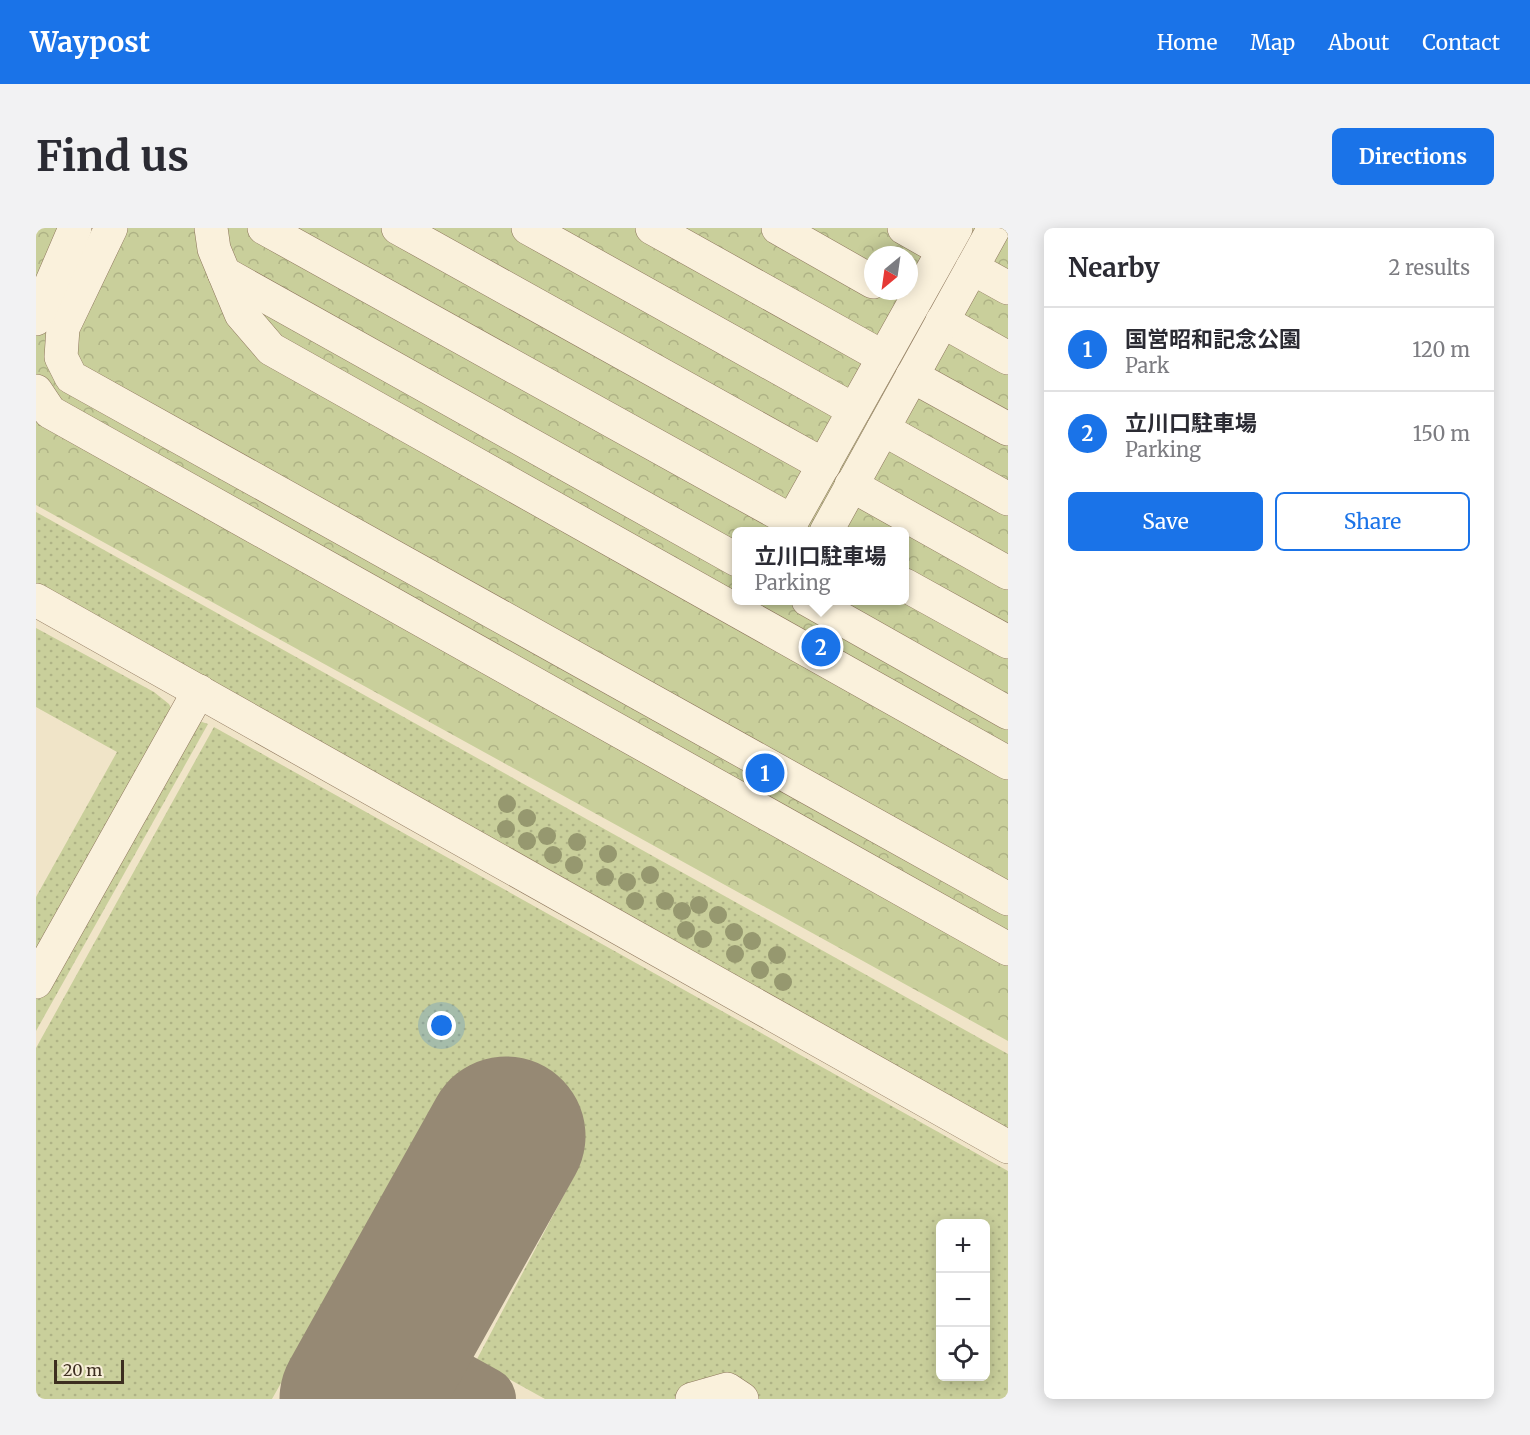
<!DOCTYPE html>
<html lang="en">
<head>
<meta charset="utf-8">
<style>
  body { margin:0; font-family:Merriweather,"Noto Sans JP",serif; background:#f2f2f3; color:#2b2b33 }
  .controls { position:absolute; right:18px; bottom:18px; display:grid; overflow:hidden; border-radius:9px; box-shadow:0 3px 15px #0003 }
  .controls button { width:54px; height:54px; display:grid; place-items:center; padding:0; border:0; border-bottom:2px solid #e1e1e2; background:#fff; color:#2b2b33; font:30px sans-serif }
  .compass { position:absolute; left:828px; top:18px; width:54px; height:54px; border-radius:50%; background:#fff; box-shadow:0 3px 15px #0003; rotate:209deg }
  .scale { position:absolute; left:18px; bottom:15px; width:70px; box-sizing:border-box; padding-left:6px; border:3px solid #3d2e20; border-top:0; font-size:16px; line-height:21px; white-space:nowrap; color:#3d2e20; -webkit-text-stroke:4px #f7eed8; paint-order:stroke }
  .you { position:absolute; left:406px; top:798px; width:21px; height:21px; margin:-15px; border:4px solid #fff; border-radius:50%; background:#1a73e8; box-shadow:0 0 0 9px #1a73e833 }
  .badge { display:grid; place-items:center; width:39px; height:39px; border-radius:50%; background:#1a73e8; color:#fff; font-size:20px; font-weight:700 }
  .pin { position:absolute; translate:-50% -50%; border:3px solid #fff; box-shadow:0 2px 6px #0006 }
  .popup { position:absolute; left:696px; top:299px; width:177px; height:78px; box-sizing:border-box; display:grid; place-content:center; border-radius:9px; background:#fff; filter:drop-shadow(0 2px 4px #0005); font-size:20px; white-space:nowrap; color:#7c7c81 }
  .popup b { font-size:22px; color:#2b2b33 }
  .popup::after { content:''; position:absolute; left:50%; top:100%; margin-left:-12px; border:12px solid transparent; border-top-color:#fff }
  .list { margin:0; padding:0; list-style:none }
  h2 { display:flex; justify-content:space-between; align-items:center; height:78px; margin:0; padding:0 24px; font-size:26px }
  h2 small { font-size:20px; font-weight:400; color:#7c7c81 }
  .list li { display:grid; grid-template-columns:39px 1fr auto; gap:18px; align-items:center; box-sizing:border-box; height:84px; padding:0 24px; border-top:2px solid #e1e1e2 }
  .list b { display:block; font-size:22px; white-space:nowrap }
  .list p { margin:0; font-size:20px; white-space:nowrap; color:#7c7c81 }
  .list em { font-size:20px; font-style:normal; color:#7c7c81 }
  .actions { display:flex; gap:12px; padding:18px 24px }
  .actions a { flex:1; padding:14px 0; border:2px solid #1a73e8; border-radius:9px; text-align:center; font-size:21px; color:#1a73e8 }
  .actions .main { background:#1a73e8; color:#fff }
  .icon { flex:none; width:33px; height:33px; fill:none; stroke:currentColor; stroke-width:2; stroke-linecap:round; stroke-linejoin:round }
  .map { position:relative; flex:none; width:972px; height:1171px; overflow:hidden; border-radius:9px }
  header { display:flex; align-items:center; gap:36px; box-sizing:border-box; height:84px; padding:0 30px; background:#1a73e8; color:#fff }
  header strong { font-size:28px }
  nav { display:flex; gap:33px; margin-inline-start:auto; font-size:21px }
  .intro { display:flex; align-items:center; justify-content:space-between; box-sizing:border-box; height:144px; padding:0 36px }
  h1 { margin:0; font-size:42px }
  .button { padding:15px 27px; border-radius:9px; background:#1a73e8; color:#fff; font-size:21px; font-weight:700 }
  main { display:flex; gap:36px; padding:0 36px }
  aside { flex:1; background:#fff; border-radius:9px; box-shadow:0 3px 15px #0003 }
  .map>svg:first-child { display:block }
  .grass { fill:url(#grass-dots); fill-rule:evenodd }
  .park { fill:url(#park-crowns); fill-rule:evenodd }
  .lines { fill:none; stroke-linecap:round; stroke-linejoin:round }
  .taxiway { stroke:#968974; stroke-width:64 }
  .runway { stroke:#968974; stroke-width:159 }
  .minor-casing { stroke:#8d765c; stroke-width:34 }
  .minor { stroke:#faf1dc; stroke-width:33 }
  .tree { fill:#96986f }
</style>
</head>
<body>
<header>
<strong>Waypost</strong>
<nav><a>Home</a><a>Map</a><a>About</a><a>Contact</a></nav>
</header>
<div class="intro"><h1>Find us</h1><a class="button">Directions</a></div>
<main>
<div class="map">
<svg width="972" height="1171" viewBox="0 0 972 1171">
  <defs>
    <pattern id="grass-dots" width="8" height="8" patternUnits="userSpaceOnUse" patternTransform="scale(1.5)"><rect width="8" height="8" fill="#c9cf9b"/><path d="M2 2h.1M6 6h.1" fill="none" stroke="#aeb285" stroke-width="1.8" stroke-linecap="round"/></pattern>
    <pattern id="park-crowns" width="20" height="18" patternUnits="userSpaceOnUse" patternTransform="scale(1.5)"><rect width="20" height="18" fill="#c9cf9b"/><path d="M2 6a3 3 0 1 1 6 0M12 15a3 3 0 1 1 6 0" fill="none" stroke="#aeb285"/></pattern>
  </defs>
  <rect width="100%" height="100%" fill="#f0e4c8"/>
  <!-- grass -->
  <g class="grass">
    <path d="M0,284L972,826V900L0,358Z"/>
    <path d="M0,400L118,464L133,476L139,488L0,743V669L81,524L0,479Z"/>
    <path d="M166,494L172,496L0,803V763L154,495Z"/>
    <path d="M178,499L972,943V1171H719L694,1155L639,1171H509L440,1133L539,946L406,870L236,1171H0V820ZM904,996H950V1148H904Z"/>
  </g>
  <!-- park -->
  <path class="park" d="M0,0H972V813L0,277ZM837,27H873V63H837ZM701,304H869V372H701Z"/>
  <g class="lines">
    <!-- taxiway -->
    <path class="taxiway" d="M352,1118L448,1171"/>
    <!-- runway -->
    <path class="runway" d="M323,1171L470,908"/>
    <defs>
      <g id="minor">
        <path d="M75,0L27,100L25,129L35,149L972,671"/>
        <path d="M175,0L178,21L205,86L235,121L972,535"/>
        <path d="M228,0L756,293"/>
        <path d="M362,0L788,237"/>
        <path d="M492,0L818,182"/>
        <path d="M616,0L847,129"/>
        <path d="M742,0L837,54"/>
        <path d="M868,0L907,22"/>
        <path d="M936,40L972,60"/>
        <path d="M188,45L701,332"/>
        <path d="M0,91L39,0"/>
        <path d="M906,93L972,130"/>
        <path d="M876,148L972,201"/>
        <path d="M0,163L14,184L972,721"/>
        <path d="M847,201L972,271"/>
        <path d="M815,257L972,345"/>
        <path d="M750,304L920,0"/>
        <path d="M790,304L958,0"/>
        <path d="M869,357L972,414"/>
        <path d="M0,372L972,919"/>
        <path d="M772,372L972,485"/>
        <path d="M0,754L163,463"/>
        <path d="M656,1171L691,1161L706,1171"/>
      </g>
    </defs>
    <!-- minor casing -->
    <use href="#minor" class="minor-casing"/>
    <!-- minor -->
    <use href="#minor" class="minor"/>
  </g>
  <!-- trees -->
  <g class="tree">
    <circle cx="471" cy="576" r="9"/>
    <circle cx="491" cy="590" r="9"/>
    <circle cx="470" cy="601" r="9"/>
    <circle cx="511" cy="608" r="9"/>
    <circle cx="491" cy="613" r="9"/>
    <circle cx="541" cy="614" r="9"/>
    <circle cx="572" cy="626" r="9"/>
    <circle cx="517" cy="627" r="9"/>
    <circle cx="538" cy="637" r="9"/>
    <circle cx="614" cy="647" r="9"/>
    <circle cx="569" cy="649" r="9"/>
    <circle cx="591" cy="654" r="9"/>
    <circle cx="599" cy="673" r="9"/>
    <circle cx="629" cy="673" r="9"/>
    <circle cx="663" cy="677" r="9"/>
    <circle cx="646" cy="683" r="9"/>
    <circle cx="682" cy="687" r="9"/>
    <circle cx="650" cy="702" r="9"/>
    <circle cx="698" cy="704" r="9"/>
    <circle cx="667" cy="711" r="9"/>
    <circle cx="716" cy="713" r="9"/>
    <circle cx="699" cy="726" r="9"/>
    <circle cx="741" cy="727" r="9"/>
    <circle cx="724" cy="742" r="9"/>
    <circle cx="747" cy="754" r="9"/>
  </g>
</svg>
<div class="controls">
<button>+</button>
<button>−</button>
<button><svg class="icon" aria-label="locate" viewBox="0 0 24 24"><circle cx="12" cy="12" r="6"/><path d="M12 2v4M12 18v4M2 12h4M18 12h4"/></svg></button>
</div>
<svg class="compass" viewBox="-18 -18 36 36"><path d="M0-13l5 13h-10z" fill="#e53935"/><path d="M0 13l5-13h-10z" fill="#7c7c81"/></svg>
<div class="scale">20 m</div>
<div class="you"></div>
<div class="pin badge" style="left:729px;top:545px">1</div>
<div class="pin badge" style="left:785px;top:419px">2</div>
<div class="popup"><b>立川口駐車場</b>Parking</div>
</div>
<aside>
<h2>Nearby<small>2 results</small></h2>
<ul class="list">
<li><span class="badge">1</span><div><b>国営昭和記念公園</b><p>Park</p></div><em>120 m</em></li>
<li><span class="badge">2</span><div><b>立川口駐車場</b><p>Parking</p></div><em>150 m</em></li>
</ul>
<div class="actions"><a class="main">Save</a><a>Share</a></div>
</aside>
</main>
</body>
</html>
